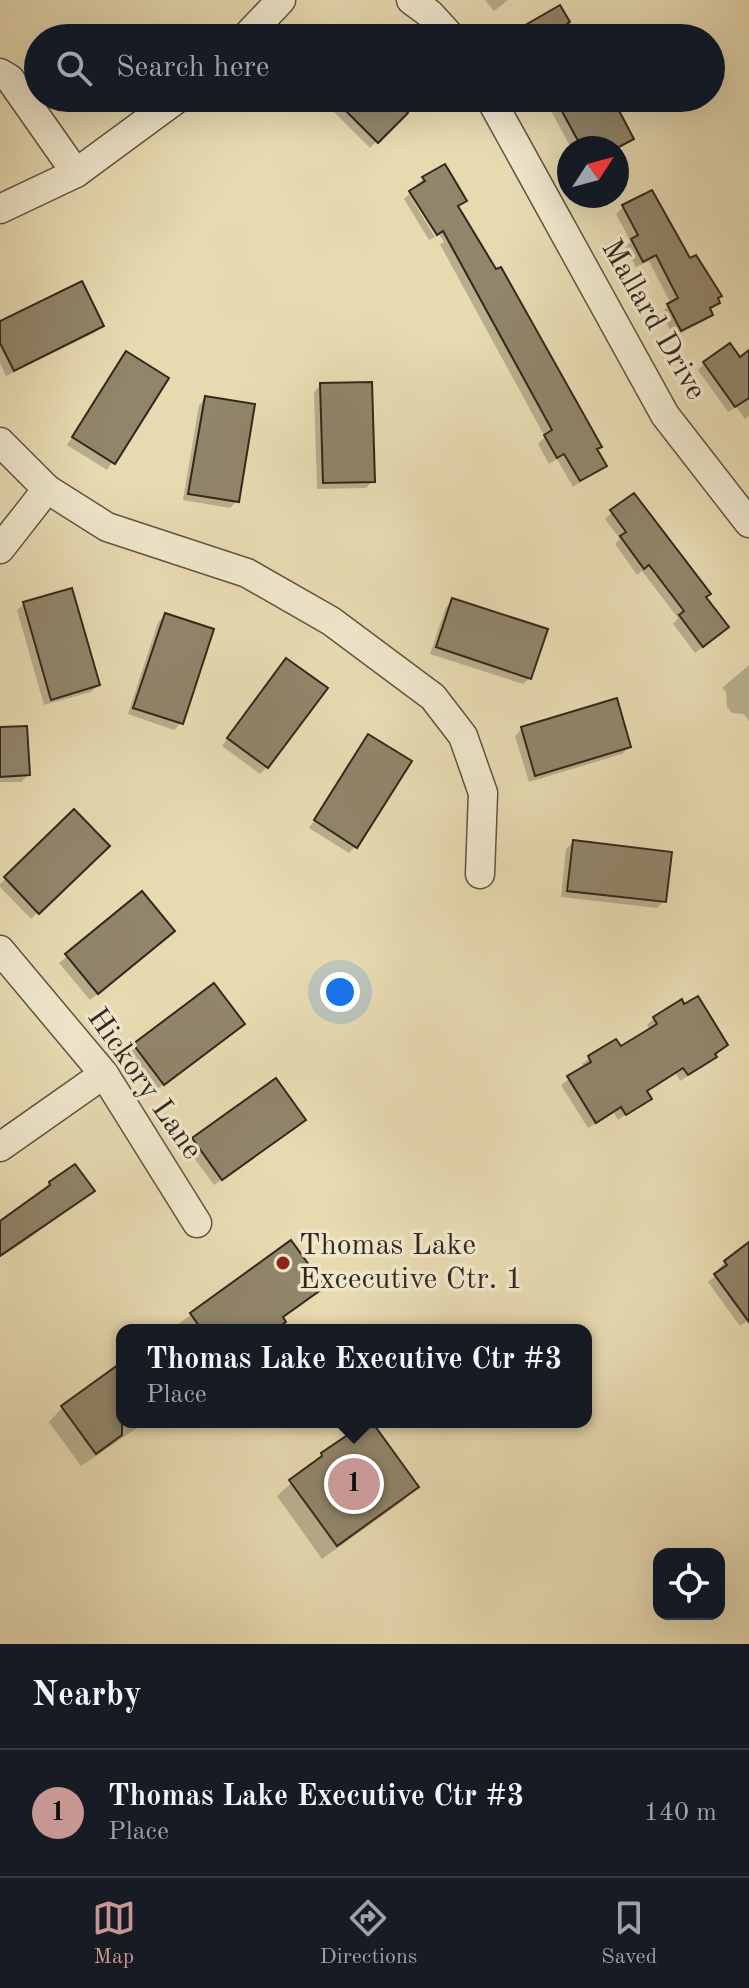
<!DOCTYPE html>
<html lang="en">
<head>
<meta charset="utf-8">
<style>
  body { margin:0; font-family:"Old Standard TT",serif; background:#20242c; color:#f1f3f6 }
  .controls { position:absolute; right:24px; bottom:24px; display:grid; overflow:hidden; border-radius:16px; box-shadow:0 8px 32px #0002 }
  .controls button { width:72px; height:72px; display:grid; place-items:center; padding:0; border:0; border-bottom:2px solid #363941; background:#171b24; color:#f1f3f6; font:40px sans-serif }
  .compass { position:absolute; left:557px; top:136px; width:72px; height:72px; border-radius:50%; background:#171b24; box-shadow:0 8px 32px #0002; rotate:54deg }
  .you { position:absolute; left:340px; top:992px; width:28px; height:28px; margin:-20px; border:6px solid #fff; border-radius:50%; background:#1a73e8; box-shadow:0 0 0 12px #1a73e833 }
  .badge { display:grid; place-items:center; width:52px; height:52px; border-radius:50%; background:#c59692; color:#111; font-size:26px; font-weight:700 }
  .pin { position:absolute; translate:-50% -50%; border:4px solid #fff; box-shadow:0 2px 8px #0006 }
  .popup { position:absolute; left:116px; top:1324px; width:476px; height:104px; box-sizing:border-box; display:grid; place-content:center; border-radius:16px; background:#171b24; filter:drop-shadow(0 2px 6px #0005); font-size:26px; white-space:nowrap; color:#9ea1a6 }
  .popup b { font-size:30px; color:#f1f3f6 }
  .popup::after { content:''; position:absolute; left:50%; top:100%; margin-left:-16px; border:16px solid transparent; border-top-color:#171b24 }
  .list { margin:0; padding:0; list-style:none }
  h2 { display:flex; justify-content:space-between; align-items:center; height:104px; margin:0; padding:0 32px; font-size:34px }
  h2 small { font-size:26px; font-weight:400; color:#9ea1a6 }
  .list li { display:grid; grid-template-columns:52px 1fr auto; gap:24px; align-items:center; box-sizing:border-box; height:128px; padding:0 32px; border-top:2px solid #363941 }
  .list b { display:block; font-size:30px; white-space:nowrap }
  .list p { margin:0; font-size:26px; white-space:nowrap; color:#9ea1a6 }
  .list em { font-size:26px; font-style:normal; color:#9ea1a6 }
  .icon { flex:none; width:44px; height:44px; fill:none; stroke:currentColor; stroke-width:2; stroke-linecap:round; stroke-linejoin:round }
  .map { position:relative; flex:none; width:749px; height:1644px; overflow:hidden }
  .search { position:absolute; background:#171b24; box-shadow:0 8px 32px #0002; left:24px; right:24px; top:24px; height:88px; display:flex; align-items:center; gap:20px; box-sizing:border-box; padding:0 28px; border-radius:44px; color:#9ea1a6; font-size:30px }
  .sheet { height:232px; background:#171b24 }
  nav { display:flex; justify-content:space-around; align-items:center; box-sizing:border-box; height:112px; border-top:2px solid #363941; background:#171b24; font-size:22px; color:#9ea1a6 }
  nav a { display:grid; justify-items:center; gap:4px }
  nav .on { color:#c59692 }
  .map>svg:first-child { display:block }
  .shadow { fill:#0003 }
  .building { fill:#91856a; stroke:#34281d; stroke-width:2 }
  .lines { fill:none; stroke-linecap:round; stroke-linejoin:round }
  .minor-casing { stroke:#615442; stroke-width:31 }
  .minor { stroke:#efe7cc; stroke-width:28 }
  .poi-dot { fill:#8f2418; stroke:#efe7cc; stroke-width:3 }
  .labels { text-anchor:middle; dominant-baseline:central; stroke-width:7; stroke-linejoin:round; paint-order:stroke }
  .street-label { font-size:30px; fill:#34281d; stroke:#efe7cc }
  .poi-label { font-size:30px; fill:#34281d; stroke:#efe7cc; text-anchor:start }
</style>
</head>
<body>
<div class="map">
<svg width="749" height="1644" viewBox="0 0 749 1644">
  <rect width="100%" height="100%" fill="#e7dab1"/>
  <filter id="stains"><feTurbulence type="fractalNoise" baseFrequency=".0025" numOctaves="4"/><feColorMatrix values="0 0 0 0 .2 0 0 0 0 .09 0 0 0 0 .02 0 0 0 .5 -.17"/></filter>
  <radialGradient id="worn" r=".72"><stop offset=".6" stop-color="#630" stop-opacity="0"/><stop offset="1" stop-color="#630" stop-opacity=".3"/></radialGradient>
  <!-- shadow -->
  <g class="shadow">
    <path d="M485,0H508L494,11Z"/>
    <path d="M323,98H389L405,113L370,148L322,100Z"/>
    <path d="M544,98H585L593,114L632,139L617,150L571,148Z"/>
    <path d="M423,179L464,200L457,208L604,466L573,487L557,459L549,464L538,444L545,437L436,237L440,244L444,242L412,191L418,188L416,185Z"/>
    <path d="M409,194L435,237L429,240L404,199Z"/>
    <path d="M623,207L716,299L718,302L709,310L711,314L704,321L674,337L661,313L671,304L649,261L636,267L626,247L631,242L616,214Z"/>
    <path d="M0,323L101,326L94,333L6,376L0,363Z"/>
    <path d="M749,353V416L745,419L736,407L728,412L698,370L705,363L739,359Z"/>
    <path d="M127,354L166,379L107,470L67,445Z"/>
    <path d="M321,385L373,481L366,488L317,489L314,392Z"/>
    <path d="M206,398L237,501L230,508L183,500L199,405Z"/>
    <path d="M612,512L704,598L720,634L695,653L673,624L678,618L642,571L637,575L615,544L620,539L605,519Z"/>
    <path d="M453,600L530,678L523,684L430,654L446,607Z"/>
    <path d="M24,604L98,685L91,692L44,705L17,610Z"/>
    <path d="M165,615L181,723L174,730L128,714L158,622Z"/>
    <path d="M749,665V721L744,714L732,713L727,707L726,692L722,688Z"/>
    <path d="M280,667L267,767L260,774L222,746Z"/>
    <path d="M0,729L28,775L21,782H0Z"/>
    <path d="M522,729L629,747L622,754L529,782L515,736Z"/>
    <path d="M368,737L356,846L349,853L309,828Z"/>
    <path d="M74,812L107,846L31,919L0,887V884Z"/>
    <path d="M573,842L664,901L657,908L561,897L566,849Z"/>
    <path d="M142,894L166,938L90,1000L59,963Z"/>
    <path d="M654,1018L726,1045L708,1064L680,1081L676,1074L646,1092L650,1098L618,1120L614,1113L588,1128L561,1085L584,1068L582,1064L589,1058L620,1049L650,1030L647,1025Z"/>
    <path d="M235,1031L156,1090L128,1052L135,1046Z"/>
    <path d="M275,1081L296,1126L214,1185L186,1147Z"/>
    <path d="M50,1184L93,1191L18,1246L0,1257V1220L5,1217L6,1219Z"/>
    <path d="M290,1243L322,1287L282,1319L283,1321L275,1330H170Z"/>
    <path d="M749,1245V1320L740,1326L708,1282L720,1272L718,1269L725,1262Z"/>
    <path d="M122,1365V1422H146L81,1466L49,1422L62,1408Z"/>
    <path d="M322,1455L416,1487L403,1501L322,1559L277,1496Z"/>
  </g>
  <!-- building -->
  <g class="building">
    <path d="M560,5L570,22L567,24L575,38H503Z"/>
    <path d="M333,98H392L408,113L378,143Z"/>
    <path d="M574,98H587L594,111L614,101L634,139L617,148H582L559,106Z"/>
    <path d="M445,164L467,201L458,206L496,269L501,267L602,447L597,449L607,466L580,481L564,454L557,458L544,435L552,430L443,231L437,235L409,191L425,181L422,177Z"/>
    <path d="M652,190L690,258L696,255L722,296L718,298L720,303L710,308L713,315L681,331L667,304L678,298L656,255L643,262L631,239L638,235L622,205Z"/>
    <path d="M82,281L104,326L14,371L0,343V321Z"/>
    <path d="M730,343L740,357L749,350V398L735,407L703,362Z"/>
    <path d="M126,351L169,378L115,464L72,437Z"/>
    <path d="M372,382L375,482L323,483L320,383Z"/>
    <path d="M205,396L255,404L239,502L188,494Z"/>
    <path d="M634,493L711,594L706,597L729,627L703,647L679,615L684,611L649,565L644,569L620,536L626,532L610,510Z"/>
    <path d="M72,588L100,685L51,700L23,602Z"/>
    <path d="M452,598L548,629L531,679L436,647Z"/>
    <path d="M165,613L214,629L183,724L133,708Z"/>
    <path d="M286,658L328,688L268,768L227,738Z"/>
    <path d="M617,698L631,747L535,776L521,727Z"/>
    <path d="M27,726L30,775L0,777V727Z"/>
    <path d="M368,734L412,761L357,848L314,820Z"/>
    <path d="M74,809L110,846L39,914L4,877Z"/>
    <path d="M573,840L672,852L666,902L567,891Z"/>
    <path d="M142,891L175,931L98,994L65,954Z"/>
    <path d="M214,983L245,1024L164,1085L133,1044Z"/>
    <path d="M698,996L728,1045L715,1054L717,1057L688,1075L683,1068L647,1091L652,1099L626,1115L621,1107L596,1123L567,1076L591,1062L588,1056L616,1039L621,1046L657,1024L653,1017L682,999L684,1004Z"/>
    <path d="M276,1078L306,1120L222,1180L192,1138Z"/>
    <path d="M75,1164L95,1191L0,1256V1221L50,1185L49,1182Z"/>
    <path d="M291,1240L325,1287L283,1317L286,1322L274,1330H202L190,1313Z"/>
    <path d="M749,1242V1322L714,1274L727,1265L724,1261Z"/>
    <path d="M122,1362V1435L96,1454L61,1406Z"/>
    <path d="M367,1422H372L419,1487L337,1546L289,1480L322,1456L321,1453Z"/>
  </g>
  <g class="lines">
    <defs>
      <g id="minor">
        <path d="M411,0L430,14L452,38"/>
        <path d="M245,38L281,0"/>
        <path d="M0,73L10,79L76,173"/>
        <path d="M490,98L665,415L749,523"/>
        <path d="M0,209L76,173L178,98"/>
        <path d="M0,442L47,489L107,527L247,573L331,621L433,697L463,736L483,793L480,874"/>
        <path d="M0,549L47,489"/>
        <path d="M0,950L104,1074L197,1223"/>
        <path d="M0,1147L104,1074"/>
      </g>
    </defs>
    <!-- minor casing -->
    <use href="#minor" class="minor-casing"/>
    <!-- minor -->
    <use href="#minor" class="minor"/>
  </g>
  <!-- markers -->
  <circle class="poi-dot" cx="283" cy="1263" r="8"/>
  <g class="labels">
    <!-- street labels -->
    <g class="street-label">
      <text transform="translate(653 320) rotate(60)">Mallard Drive</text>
      <text transform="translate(144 1084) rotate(55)">Hickory Lane</text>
    </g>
    <!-- poi labels -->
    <g class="poi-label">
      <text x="299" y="1246">Thomas Lake<tspan x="299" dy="34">Excecutive Ctr. 1</tspan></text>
    </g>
  </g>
  <rect width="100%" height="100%" filter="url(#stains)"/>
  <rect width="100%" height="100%" fill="url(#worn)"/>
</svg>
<div class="controls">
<button><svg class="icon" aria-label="locate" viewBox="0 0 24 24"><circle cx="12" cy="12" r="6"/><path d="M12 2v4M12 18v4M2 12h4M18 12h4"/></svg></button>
</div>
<svg class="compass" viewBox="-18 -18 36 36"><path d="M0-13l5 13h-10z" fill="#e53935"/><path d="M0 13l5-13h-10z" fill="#9ea1a6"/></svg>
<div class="you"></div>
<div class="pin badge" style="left:354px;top:1484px">1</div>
<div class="popup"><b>Thomas Lake Executive Ctr #3</b>Place</div>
<div class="search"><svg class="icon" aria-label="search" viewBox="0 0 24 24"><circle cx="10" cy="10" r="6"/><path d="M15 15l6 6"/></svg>Search here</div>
</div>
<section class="sheet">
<h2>Nearby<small></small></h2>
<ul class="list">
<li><span class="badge">1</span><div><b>Thomas Lake Executive Ctr #3</b><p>Place</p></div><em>140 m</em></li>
</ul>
</section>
<nav>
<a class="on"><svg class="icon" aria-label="map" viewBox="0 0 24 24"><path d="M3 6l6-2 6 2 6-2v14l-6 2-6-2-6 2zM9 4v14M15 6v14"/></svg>Map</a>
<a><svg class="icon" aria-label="directions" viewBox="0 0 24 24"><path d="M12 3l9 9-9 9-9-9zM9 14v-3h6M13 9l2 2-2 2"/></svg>Directions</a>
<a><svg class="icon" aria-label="saved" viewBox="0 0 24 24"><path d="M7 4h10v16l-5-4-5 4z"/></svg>Saved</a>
</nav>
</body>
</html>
